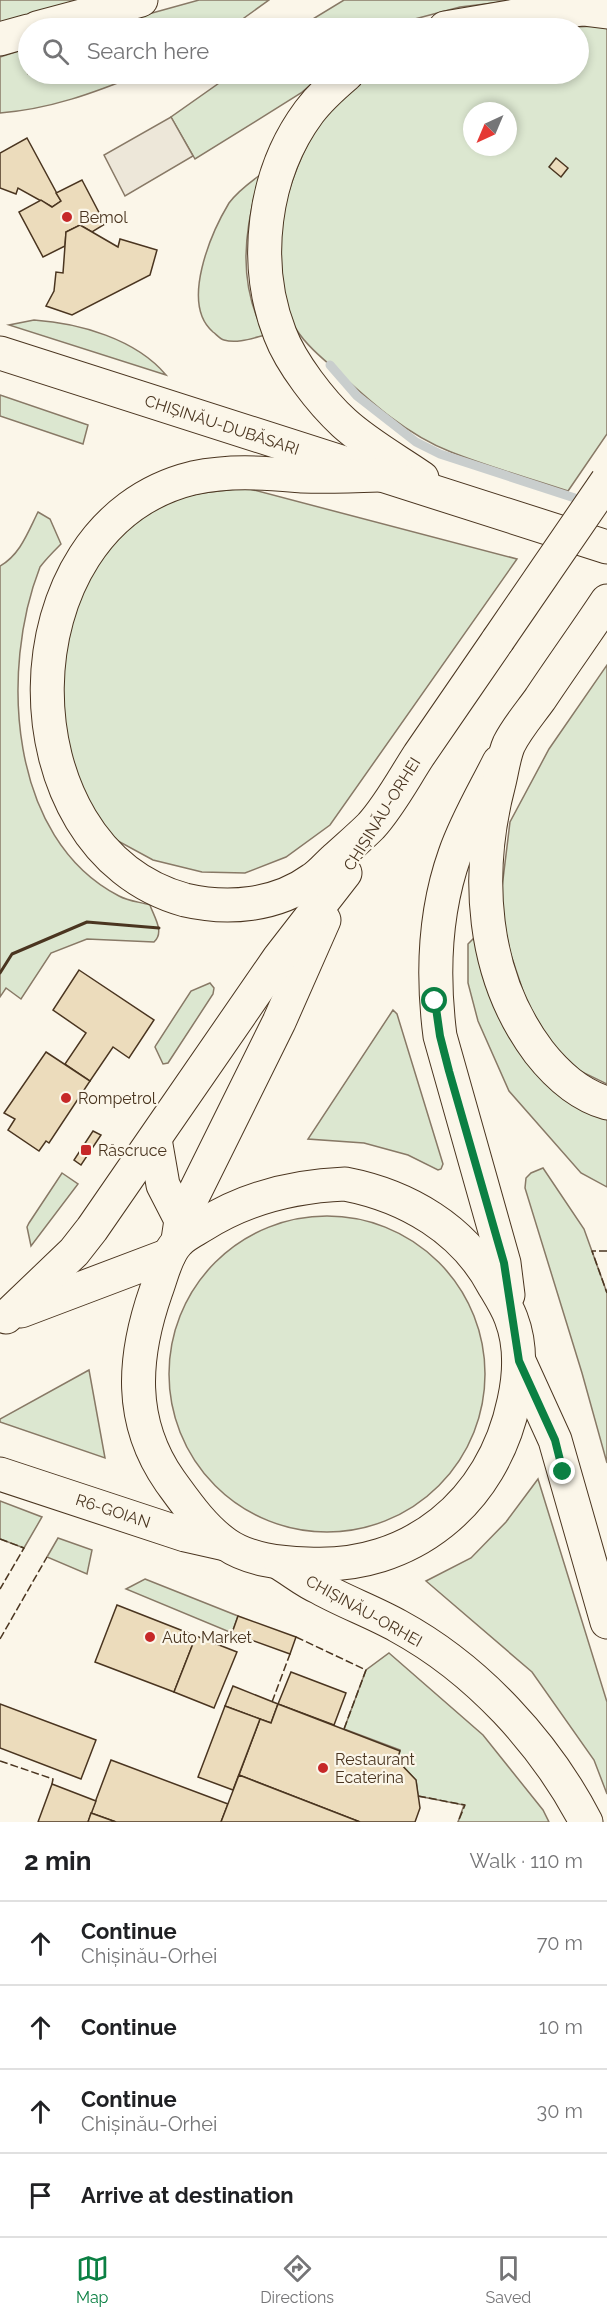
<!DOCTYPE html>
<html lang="en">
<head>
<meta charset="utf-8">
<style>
  body { margin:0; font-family:Raleway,sans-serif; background:#f2f2f2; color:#202124 }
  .compass { position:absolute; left:463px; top:102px; width:54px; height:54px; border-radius:50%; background:#fff; box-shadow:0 3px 9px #0003; rotate:224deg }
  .stop { position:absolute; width:18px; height:18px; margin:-14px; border:4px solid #0b8043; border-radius:50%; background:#fff }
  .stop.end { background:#0b8043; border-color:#fff; box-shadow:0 2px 6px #0008 }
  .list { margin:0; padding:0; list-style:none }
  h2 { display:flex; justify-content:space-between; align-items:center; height:78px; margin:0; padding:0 24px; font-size:26px }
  h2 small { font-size:20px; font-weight:400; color:#757577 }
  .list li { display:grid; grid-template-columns:39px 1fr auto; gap:18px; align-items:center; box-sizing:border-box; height:84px; padding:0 24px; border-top:2px solid #e0e0e0 }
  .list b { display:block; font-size:22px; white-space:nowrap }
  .list p { margin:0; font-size:20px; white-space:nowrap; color:#757577 }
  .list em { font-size:20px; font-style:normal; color:#757577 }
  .icon { flex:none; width:33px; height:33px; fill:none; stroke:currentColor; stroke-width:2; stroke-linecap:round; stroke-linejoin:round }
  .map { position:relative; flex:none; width:607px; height:1822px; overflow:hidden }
  .search { position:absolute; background:#fff; box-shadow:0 3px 9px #0003; left:18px; right:18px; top:18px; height:66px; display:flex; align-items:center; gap:15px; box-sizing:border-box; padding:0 21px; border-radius:33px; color:#757577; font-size:22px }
  .sheet { height:414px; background:#fff }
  nav { display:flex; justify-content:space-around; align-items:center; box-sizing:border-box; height:84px; border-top:2px solid #e0e0e0; background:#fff; font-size:16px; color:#757577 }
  nav a { display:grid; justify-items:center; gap:3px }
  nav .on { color:#0b8043 }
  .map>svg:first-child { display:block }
  .green { fill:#dce7d0; stroke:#887966; stroke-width:1.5; fill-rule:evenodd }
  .parking { fill:#ede7d9; stroke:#887966; stroke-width:1.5 }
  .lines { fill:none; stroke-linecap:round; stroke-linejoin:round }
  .stream { stroke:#c9cecd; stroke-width:9 }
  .building { fill:#ecdcbc; stroke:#4a3520; stroke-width:1.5 }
  .major-casing { stroke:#4a3520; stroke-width:35 }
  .highway-casing { stroke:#4a3520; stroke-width:35 }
  .major { stroke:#fbf6e9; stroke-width:33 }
  .highway { stroke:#fbf6e9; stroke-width:33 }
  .highway-bridge-casing { stroke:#4a3520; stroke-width:35; stroke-linecap:butt }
  .highway-bridge { stroke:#fbf6e9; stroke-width:33 }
  .fence { stroke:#4a3520; stroke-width:1.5; stroke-dasharray:8 3; stroke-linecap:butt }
  .wall { stroke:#4a3520; stroke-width:3 }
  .route { stroke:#0b8043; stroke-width:8 }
  .poi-dot { fill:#c62828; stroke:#fbf6e9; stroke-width:2 }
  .labels { text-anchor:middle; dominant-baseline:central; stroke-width:4.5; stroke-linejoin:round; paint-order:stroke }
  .poi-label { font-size:16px; fill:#4a3520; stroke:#fbf6e9; text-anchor:start }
  .street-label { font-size:16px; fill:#4a3520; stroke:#fbf6e9 }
</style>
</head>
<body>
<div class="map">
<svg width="607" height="1822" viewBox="0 0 607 1822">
  <rect width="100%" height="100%" fill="#fbf6e9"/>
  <!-- green -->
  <g class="green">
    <path d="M0,0H84L0,24Z"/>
    <path d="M199,0H269L230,28H98Z"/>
    <path d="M344,0H519L460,7L411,20L390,28H298Z"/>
    <path d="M598,26L607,27V434L568,491C529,478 489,467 451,452C407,435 372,403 337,371C323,359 306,345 296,329C286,313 277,261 278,241C278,227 283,210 287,197C305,139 323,109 373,74H578V28H548ZM472,111H508V147H472Z"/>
    <path d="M28,48V74H140C94,93 50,109 0,113V57Z"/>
    <path d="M232,74H323L301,93L195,159L171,117Z"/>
    <path d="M260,175C244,230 237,283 265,335C253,338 237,344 224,340C220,339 216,334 213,332C180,304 211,233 229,203C237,192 249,183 260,175Z"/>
    <path d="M34,320C79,323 136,339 166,375L9,325Z"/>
    <path d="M0,395L88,425L83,444L0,416Z"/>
    <path d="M246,488L517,559L330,825L286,857L245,873L202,872L153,860L105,834L36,718L102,541L163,501L202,493Z"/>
    <path d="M38,512L50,519L61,544C54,551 46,559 40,567C0,669 8,839 119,896C128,901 140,902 150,905C154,917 165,932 154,942L87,939L51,953L21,999L6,988L0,997V566C20,555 28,532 38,512Z"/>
    <path d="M607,665V1084L580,1071L550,1042L526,1000L510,952L500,904L510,822L549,749Z"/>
    <path d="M474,938L607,1117V1187L581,1173L509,1091L478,1021L468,983V944Z"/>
    <path d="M210,983L214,988L213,994L168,1063L163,1064L155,1047L156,1045L191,991Z"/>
    <path d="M393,1010L397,1014L443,1164L441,1169L438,1170L408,1155L364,1143L308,1139Z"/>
    <path d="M543,1168L584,1229L607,1293V1463L582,1373L525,1188L526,1178L531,1173Z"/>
    <path d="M62,1173L78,1184L31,1246L27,1227L29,1223Z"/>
    <circle cx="327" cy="1374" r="158"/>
    <path d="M89,1370L105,1458L0,1422V1419Z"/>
    <path d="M538,1479L607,1702V1794L594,1760L532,1672L426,1581L471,1558L506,1522Z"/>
    <path d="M0,1501L42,1517L24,1548L0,1539Z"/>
    <path d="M58,1538L92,1550L87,1574L47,1557Z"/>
    <path d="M145,1579L238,1616L232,1633L126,1589Z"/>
    <path d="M389,1653L483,1735L543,1810L549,1822H458L464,1805L418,1796L416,1780L397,1760L400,1750L344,1729L366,1670Z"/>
  </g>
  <!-- parking -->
  <path class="parking" d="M171,117L193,156L125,196L104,155Z"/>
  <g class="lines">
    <!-- stream -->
    <path class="stream" d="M330,365L357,396L416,442L440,454L587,502"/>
  </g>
  <!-- building -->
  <g class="building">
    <path d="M27,138L61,201L52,207L18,188L16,194L0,188V153Z"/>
    <path d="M556,158L568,168L561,177L549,167Z"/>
    <path d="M82,180L105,224L92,232L80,225L66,232L65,246L43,257L19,212L41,200L52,207L61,201L56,193Z"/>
    <path d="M80,225L118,247L120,239L157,250L150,275L72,315L46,306L54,291L56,272L63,273L66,232Z"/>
    <path d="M79,970L154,1020L129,1058L113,1047L90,1081L65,1064L86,1033L53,1010Z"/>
    <path d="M46,1052L90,1081L49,1143L46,1141L39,1151L8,1130L15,1119L4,1113Z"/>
    <path d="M93,1131L101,1135L81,1165L74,1160Z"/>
    <path d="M117,1605L196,1636L174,1692L95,1662Z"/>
    <path d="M238,1616L296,1637L290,1654L232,1633Z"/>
    <path d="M196,1636L237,1652L214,1708L174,1692Z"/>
    <path d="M291,1672L346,1693L334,1725L278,1704Z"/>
    <path d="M233,1686L278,1704L271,1723L225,1706Z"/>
    <path d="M0,1704L96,1740L81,1779L0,1748Z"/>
    <path d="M278,1704L400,1751L397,1760L416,1780L420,1808L415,1822H360L239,1775L260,1719L271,1723Z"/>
    <path d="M225,1706L260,1719L233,1790L198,1777Z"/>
    <path d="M111,1760L228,1804L221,1822H116L91,1813Z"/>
    <path d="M239,1775L360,1822H221Z"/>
    <path d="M52,1784L96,1801L88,1822H38Z"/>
    <path d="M91,1813L116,1822H88Z"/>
  </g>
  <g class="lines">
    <defs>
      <g id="major">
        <path d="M499,762C484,792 466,822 455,854C434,913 432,974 440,1036L504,1263L508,1295"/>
        <path d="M155,1139L163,1185L181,1220"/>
        <path d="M345,1184C407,1196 464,1229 494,1286C500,1296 507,1307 511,1318C521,1344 520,1374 514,1401C493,1502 411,1570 307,1564C280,1563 249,1560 226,1544C203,1528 186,1503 170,1481C128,1421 133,1357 156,1291C162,1275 166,1254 178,1242C184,1235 195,1230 203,1225C247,1197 294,1186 345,1184Z"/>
        <path d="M178,1240L181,1220L279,1022L324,920"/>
        <path d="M21,1311L169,1255"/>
        <path d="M6,1317L74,1252L92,1229L279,958L345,873"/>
        <path d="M519,1361L555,1440L607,1622"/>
        <path d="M0,1474L185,1535L225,1544"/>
        <path d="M281,1564C294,1572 306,1582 320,1588C345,1602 373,1612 398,1626C477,1669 545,1743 586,1822"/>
      </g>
      <g id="highway">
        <path d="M37,28L141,0"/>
        <path d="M445,28L521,15L583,9L607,12"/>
        <path d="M0,39L28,31"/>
        <path d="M347,74C333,86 320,97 309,112C263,174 252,263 280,334C291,363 321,402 344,423C367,444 396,460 422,478"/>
        <path d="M0,353L607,547"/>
        <path d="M381,475C354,476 328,477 302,476C263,473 232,470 193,478C0,525 0,849 185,900C228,910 276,906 313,879C321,874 328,865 335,859C347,848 360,837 371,826C390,805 404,778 419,755C445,717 472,678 498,640"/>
        <path d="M607,601C585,634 562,666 540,699C530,713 517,728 509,744C504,755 502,771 499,783C475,874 481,975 539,1052C557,1075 579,1095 607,1103"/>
      </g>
    </defs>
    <!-- major casing -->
    <use href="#major" class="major-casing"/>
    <!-- highway casing -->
    <use href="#highway" class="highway-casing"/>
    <!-- major -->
    <use href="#major" class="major"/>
    <!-- highway -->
    <use href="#highway" class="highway"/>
    <defs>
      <path id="highway-bridge" d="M498,640L607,481"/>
    </defs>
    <!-- highway-bridge casing -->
    <use href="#highway-bridge" class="highway-bridge-casing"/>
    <!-- highway-bridge -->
    <use href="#highway-bridge" class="highway-bridge"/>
    <!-- fence -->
    <g class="fence">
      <path d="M607,1251H592L607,1293"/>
      <path d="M0,1539L24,1548L0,1589"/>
      <path d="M296,1637L366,1670L344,1729"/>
      <path d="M0,1639L47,1557"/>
      <path d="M272,1702L290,1654"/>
      <path d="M0,1761L53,1779L52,1784"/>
      <path d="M418,1796L465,1805L458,1822"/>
    </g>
    <!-- wall -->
    <path class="wall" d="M0,973L12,954L87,922L159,928"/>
  </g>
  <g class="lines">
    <!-- route -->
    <path class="route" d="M435,1001L440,1036L449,1071L504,1263L519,1361L555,1440L563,1472"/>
  </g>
  <!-- markers -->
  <g class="poi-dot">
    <circle cx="67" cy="217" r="6"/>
    <circle cx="66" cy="1098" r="6"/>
    <rect x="80" y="1144" width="12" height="12" rx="3"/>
    <circle cx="150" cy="1637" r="6"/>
    <circle cx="323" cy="1768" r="6"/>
  </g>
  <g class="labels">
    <!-- poi labels -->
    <g class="poi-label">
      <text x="79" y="217">Bemol</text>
      <text x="78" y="1098">Rompetrol</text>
      <text x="98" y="1150">Răscruce</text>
      <text x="162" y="1637">Auto Market</text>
      <text x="335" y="1759">Restaurant<tspan x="335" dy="18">Ecaterina</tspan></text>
    </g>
    <!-- street labels -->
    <g class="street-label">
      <text transform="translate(222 425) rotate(18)">CHIȘINĂU-DUBĂSARI</text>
      <text transform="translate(382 814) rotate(-58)">CHIȘINĂU-ORHEI</text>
      <text transform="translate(113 1511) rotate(18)">R6-GOIAN</text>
      <text transform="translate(364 1611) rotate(29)">CHIȘINĂU-ORHEI</text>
    </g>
  </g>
</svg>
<svg class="compass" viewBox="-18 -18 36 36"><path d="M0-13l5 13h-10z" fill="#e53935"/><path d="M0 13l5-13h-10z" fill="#757577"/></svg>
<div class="stop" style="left:435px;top:1001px"></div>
<div class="stop end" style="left:563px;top:1472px"></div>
<div class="search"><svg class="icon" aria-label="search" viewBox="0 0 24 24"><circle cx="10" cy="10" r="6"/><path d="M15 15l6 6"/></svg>Search here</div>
</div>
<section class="sheet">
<h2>2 min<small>Walk · 110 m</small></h2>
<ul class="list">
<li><svg class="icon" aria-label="ahead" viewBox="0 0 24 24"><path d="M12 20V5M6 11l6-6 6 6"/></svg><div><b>Continue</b><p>Chișinău-Orhei</p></div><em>70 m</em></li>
<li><svg class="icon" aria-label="ahead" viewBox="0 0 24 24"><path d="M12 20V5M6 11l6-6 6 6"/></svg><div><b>Continue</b></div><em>10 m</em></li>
<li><svg class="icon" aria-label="ahead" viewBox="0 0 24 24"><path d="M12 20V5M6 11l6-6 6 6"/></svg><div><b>Continue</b><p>Chișinău-Orhei</p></div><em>30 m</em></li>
<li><svg class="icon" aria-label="arrive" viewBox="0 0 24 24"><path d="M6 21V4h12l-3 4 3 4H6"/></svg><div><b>Arrive at destination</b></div></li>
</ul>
</section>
<nav>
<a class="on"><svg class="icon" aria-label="map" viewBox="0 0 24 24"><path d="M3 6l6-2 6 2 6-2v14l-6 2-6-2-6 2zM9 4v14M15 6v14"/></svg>Map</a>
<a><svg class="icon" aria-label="directions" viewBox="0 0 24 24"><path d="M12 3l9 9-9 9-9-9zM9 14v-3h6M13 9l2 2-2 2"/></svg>Directions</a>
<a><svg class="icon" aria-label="saved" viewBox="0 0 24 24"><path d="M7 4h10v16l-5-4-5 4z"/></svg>Saved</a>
</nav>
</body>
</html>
